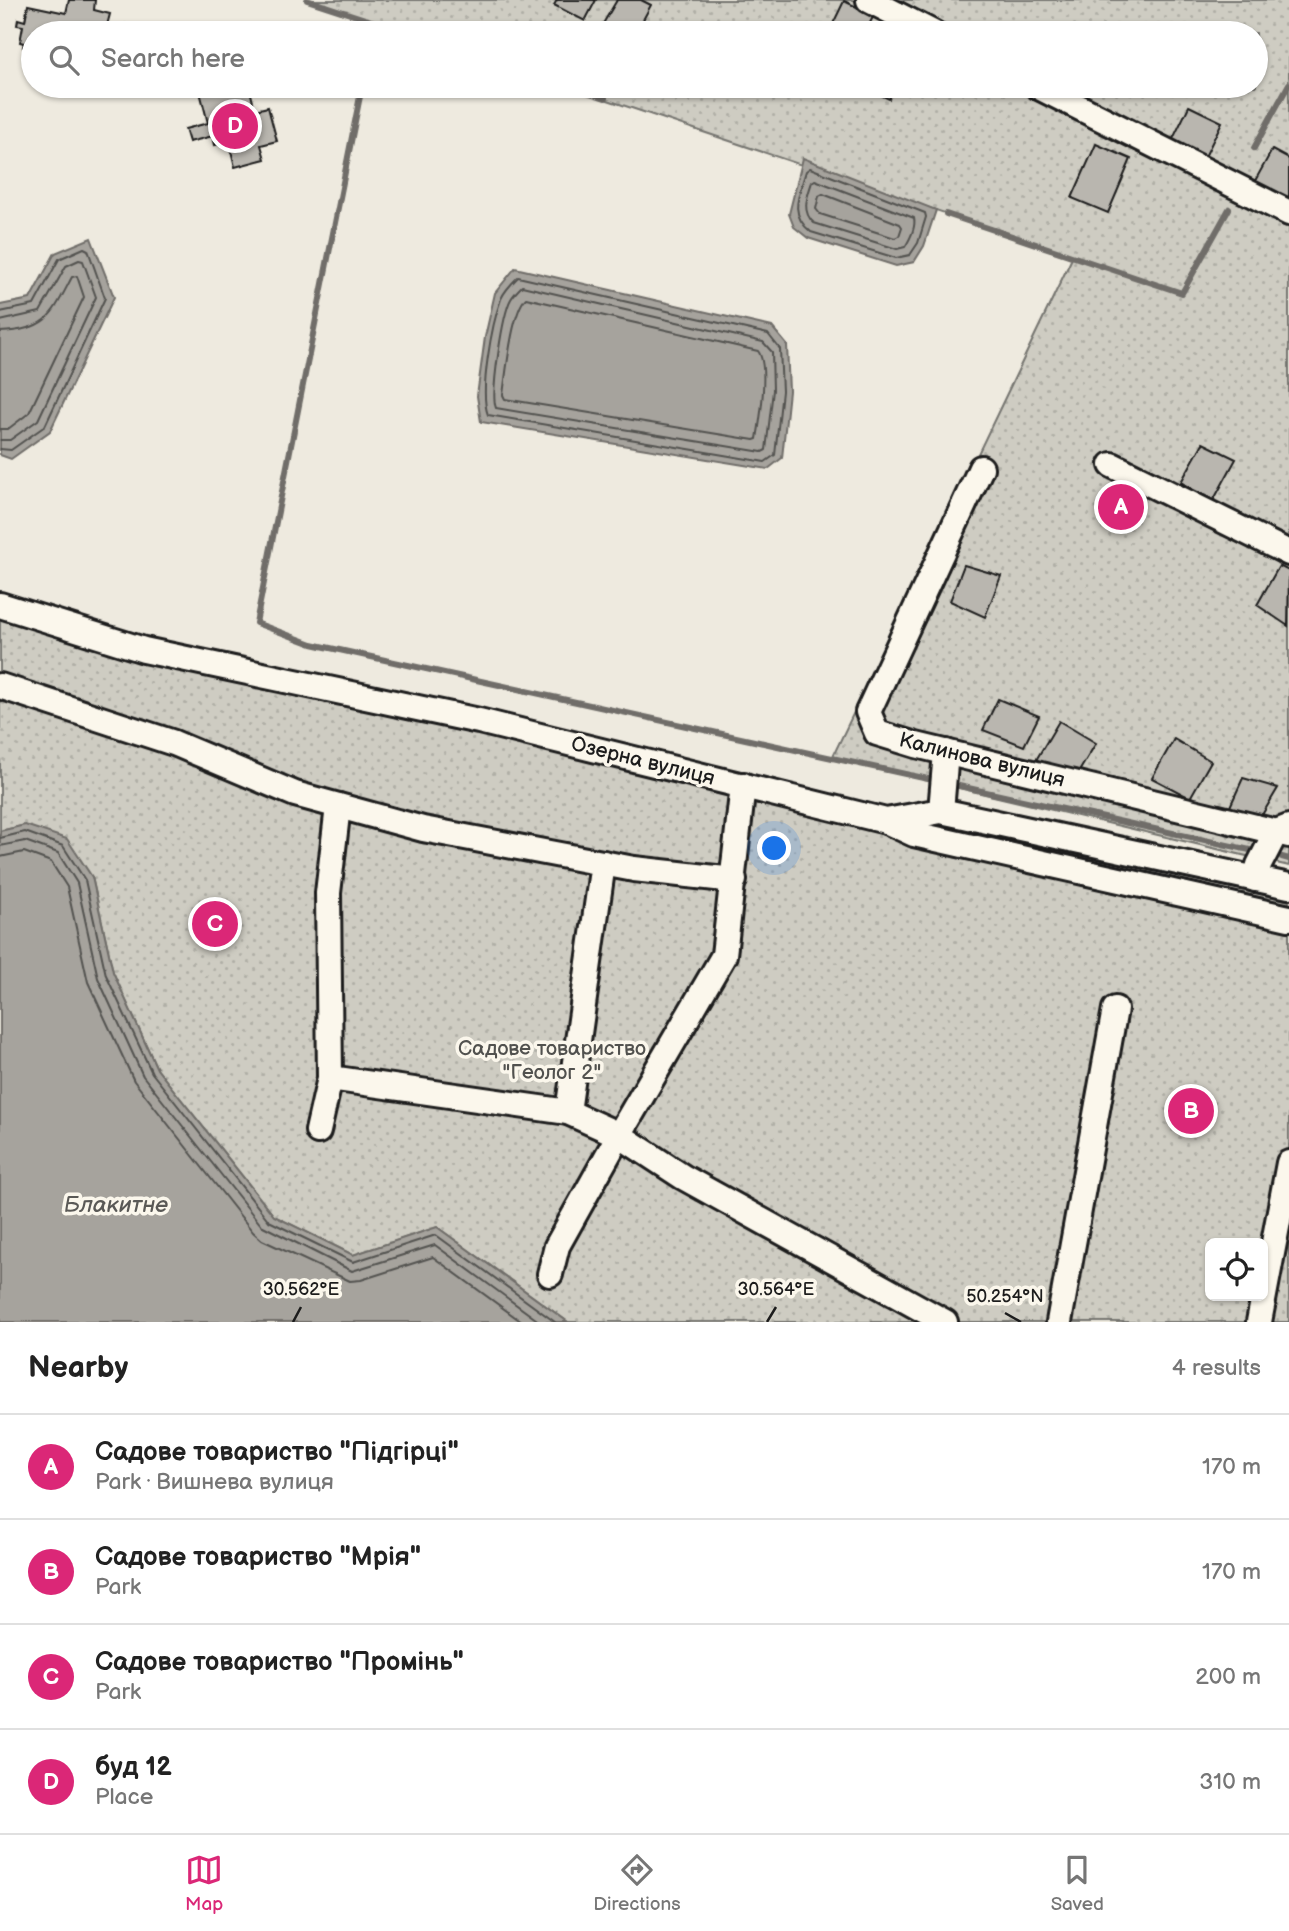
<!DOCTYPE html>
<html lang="en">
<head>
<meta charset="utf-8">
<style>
  body { margin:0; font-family:"Balsamiq Sans",sans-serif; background:#f2f2f2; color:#222 }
  .controls { position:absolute; right:21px; bottom:21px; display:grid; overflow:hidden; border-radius:10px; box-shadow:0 2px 5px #0004 }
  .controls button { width:63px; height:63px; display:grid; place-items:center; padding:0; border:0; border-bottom:2px solid #e0e0e0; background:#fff; color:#222; font:35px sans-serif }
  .you { position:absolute; left:775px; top:849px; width:24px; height:24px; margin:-18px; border:5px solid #fff; border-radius:50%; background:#1a73e8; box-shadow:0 0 0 10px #1a73e833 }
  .badge { display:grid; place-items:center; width:46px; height:46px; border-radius:50%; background:#db2777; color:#fff; font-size:23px; font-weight:700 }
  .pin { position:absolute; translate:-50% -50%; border:4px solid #fff; box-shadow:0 2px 7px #0006 }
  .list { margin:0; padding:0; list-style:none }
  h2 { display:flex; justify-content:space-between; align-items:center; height:91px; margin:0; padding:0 28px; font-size:30px }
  h2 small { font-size:23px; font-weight:400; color:#767676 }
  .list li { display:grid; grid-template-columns:46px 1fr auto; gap:21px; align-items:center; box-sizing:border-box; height:105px; padding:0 28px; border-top:2px solid #e0e0e0 }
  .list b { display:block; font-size:26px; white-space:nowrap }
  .list p { margin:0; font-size:23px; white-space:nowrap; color:#767676 }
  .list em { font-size:23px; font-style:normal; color:#767676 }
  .icon { flex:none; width:38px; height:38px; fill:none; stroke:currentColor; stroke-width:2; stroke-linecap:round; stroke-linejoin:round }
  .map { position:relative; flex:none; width:1289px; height:1322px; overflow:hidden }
  .search { position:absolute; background:#fff; box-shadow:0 2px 5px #0004; left:21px; right:21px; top:21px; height:77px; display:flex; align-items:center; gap:18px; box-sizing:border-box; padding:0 24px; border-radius:38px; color:#767676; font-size:26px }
  .sheet { height:511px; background:#fff }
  nav { display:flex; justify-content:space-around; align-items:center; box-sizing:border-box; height:98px; border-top:2px solid #e0e0e0; background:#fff; font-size:19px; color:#767676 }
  nav a { display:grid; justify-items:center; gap:4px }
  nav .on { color:#db2777 }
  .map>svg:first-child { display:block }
  .garden { fill:url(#garden-dots); stroke:#75746f; stroke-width:2; fill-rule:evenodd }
  .water { fill:#a6a39d; stroke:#6f6d69; stroke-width:2 }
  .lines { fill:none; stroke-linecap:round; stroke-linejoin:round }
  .shore { stroke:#535250; stroke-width:2 }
  .stream { stroke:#6f6d69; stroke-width:6 }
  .building { fill:#b9b6af; stroke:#1c1c1c; stroke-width:2 }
  .minor-casing { stroke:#1c1c1c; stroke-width:30 }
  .minor { stroke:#fbf7ec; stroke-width:24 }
  .ticks { fill:none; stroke:#1c1c1c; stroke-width:2.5 }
  .labels { text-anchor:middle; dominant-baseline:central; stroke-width:7; stroke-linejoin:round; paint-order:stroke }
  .street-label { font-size:21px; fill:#1c1c1c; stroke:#fbf7ec }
  .park-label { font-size:21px; fill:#51514e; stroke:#fbf7ec }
  .water-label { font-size:23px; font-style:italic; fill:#5a5956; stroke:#fbf7ec }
  .ticks-label { font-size:18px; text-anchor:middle; fill:#1c1c1c; stroke:#fbf7ec; stroke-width:7; stroke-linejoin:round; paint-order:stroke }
</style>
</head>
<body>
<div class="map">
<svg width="1289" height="1322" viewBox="0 0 1289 1322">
  <defs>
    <pattern id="garden-dots" width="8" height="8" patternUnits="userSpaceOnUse" patternTransform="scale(1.75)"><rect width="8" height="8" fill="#ceccc2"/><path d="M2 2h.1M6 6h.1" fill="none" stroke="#b0afa6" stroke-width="1.8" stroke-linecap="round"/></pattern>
  </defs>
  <rect width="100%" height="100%" fill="#eeeadf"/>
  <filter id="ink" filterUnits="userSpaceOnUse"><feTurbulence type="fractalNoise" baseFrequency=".0143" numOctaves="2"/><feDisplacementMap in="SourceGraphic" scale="14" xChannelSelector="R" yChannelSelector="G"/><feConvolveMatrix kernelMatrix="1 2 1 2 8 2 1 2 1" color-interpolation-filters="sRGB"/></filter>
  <g filter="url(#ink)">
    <!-- garden -->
    <g class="garden">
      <path d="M311,0H1289V866L832,758L1073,256L566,86H1256V33H410Z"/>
      <path d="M0,605L886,821L941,811L1289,901V1322H568L437,1227L353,1255L274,1216L157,1069L113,972L92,877L25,825L0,831ZM1210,1243H1263V1296H1210Z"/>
    </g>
    <!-- water -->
    <g class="water">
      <path d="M803,158L936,210L924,246L914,262L896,266L808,238L794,227L789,214Z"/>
      <path d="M91,238L114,297L50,431L11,459L0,455V305L30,299L55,253Z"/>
      <path d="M515,268L772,327L787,345L789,391L782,458L768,469L481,422L477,396L485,337L495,293Z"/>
      <path d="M25,825L67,839L92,877L113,972L157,1069L274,1216L353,1255L437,1227L568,1322H0V831Z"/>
    </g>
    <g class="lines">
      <!-- shore -->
      <g class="shore">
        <path d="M810,168L925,213L926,217L918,243L910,255L896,258L811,232C788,214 799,195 806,171Z"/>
        <path d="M815,180L914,218C916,227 910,239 905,247L897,249L814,223C801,212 807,197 812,182Z"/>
        <path d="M823,194L900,224L902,227L899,236L895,238L820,214L816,209L819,196Z"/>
        <path d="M518,277L768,334L780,349L782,391L775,455L765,462L488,415C479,392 492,324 501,299C504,291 512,283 518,277Z"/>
        <path d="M522,286L763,342L772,352L773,390L766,450L762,452L496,408C490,394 503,313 511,299C514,294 518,290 522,286Z"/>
        <path d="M526,298L758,351C769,365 760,421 757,439L754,440L505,399L503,395C506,374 512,311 526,298Z"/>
        <path d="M0,312L34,305L59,259L84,248L88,250L105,298L45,426L11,450L0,449"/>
        <path d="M0,321L40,312L66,266L79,260L83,261L96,297L38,420L10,440H0"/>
        <path d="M0,332C48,330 52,315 72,277L77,276L84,297L29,413L8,429H0"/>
        <path d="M0,838L25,832L63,846L85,880L106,975L152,1073L269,1221L353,1262L436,1235L555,1322"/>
        <path d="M0,846L25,841L58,853L77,883L98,978L143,1076L261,1225L352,1271L435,1245L540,1322"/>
        <path d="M0,857L24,852L51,862L67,887L88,982L134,1081L253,1232L262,1240L350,1281L361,1280L433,1257L522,1322"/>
      </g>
      <!-- stream -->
      <g class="stream">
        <path d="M307,0L408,33"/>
        <path d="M372,33L374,22"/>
        <path d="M362,86L256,623L312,644L928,779"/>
        <path d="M568,86L605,98"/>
        <path d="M1254,148L1289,84"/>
        <path d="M946,214L1182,293L1229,209"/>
        <path d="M959,786L1250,850"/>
        <path d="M1282,857L1289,859"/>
      </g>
    </g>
    <!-- building -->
    <g class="building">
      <path d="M69,0H95L94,10L110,14L105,33H33V49L23,47L24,43L20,42L23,26L17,25L18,19L25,21L28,5L66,13Z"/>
      <path d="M557,0H596L585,21L554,5Z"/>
      <path d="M617,0H641L651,5L636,33H613L601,27Z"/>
      <path d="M844,1L874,15L865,33L829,32Z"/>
      <path d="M126,24L156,31V33H124Z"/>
      <path d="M121,86H162L161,90L143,86L141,93L120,88Z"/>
      <path d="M206,86H249L255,110L268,107L277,141L261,145L265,159L235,167L229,142L215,145L213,136L189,142L185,129L208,123L199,88Z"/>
      <path d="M862,86H896L889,99Z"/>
      <path d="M1189,106L1222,122L1202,163L1169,147Z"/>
      <path d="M1096,144L1131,159L1108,213L1072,198Z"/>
      <path d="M1272,150L1289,159V209L1251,188Z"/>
      <path d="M1203,443L1236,459L1212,503L1181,482Z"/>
      <path d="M964,565L1001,576L985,617L950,601Z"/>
      <path d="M1279,566L1289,571L1288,626L1257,605Z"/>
      <path d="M998,699L1039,716L1024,746L983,730Z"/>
      <path d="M1059,721L1096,743L1074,780L1036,760Z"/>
      <path d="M1174,739L1211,761L1190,798L1152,778Z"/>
      <path d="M1243,778L1278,788L1256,825L1228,811Z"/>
    </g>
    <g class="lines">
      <defs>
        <g id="minor">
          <path d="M869,0L933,33"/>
          <path d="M1037,86L1289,213"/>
          <path d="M1112,465L1289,553"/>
          <path d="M981,468L868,712L877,733L916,745L1289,835"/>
          <path d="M0,605L144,650L479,721L886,821L941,811L1289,886"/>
          <path d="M0,686L174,743L295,794L423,829L634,869L734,880"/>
          <path d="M941,811L946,752"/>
          <path d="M886,821L914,834L1289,918"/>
          <path d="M1255,879L1259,865L1276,832L1289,827"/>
          <path d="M330,1078L568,1112L619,1135L683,1177L945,1322"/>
          <path d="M568,1112L603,863"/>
          <path d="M318,1131L330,1078L328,893L338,806"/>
          <path d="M550,1274L557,1246L619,1135L724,955L743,785"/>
          <path d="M1059,1322L1115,1009"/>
          <path d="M1259,1322L1289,1163"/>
        </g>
      </defs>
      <!-- minor casing -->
      <use href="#minor" class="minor-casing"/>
      <!-- minor -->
      <use href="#minor" class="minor"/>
    </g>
  </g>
  <!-- ticks -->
  <path class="ticks" d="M1005,1313L1021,1322M293,1322L301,1307M767,1322L776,1307"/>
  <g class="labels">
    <!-- street labels -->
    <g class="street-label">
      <text transform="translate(982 760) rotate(14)">Калинова вулиця</text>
      <text transform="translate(643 761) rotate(14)">Озерна вулиця</text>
    </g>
    <!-- park labels -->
    <g class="park-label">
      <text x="552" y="1048">Садове товариство<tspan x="552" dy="24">"Геолог 2"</tspan></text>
    </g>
    <!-- water labels -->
    <g class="water-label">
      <text x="116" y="1205">Блакитне</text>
    </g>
  </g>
  <g class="ticks-label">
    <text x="301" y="1295">30.562°E</text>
    <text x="776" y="1295">30.564°E</text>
    <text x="1005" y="1302">50.254°N</text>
  </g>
</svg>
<div class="controls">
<button><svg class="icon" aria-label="locate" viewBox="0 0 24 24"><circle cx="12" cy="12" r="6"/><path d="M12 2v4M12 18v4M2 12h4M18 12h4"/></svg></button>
</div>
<div class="you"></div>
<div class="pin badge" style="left:1121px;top:507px">A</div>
<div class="pin badge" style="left:1191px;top:1111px">B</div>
<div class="pin badge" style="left:215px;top:924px">C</div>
<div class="pin badge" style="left:235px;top:126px">D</div>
<div class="search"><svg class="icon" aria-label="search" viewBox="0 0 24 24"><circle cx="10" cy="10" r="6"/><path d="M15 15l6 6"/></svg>Search here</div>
</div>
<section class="sheet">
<h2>Nearby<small>4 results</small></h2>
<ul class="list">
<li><span class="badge">A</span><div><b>Садове товариство &quot;Підгірці&quot;</b><p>Park · Вишнева вулиця</p></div><em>170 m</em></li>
<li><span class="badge">B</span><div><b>Садове товариство &quot;Мрія&quot;</b><p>Park</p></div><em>170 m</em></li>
<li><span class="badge">C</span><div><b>Садове товариство &quot;Промінь&quot;</b><p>Park</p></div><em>200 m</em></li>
<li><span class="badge">D</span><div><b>буд 12</b><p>Place</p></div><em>310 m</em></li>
</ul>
</section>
<nav>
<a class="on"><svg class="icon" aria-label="map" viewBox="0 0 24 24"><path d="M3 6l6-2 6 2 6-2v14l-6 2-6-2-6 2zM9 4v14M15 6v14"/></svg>Map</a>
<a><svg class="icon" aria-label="directions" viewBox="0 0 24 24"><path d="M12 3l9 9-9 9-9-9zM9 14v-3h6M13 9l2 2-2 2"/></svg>Directions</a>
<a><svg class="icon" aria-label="saved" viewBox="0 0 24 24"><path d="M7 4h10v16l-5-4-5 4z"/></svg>Saved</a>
</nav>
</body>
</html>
